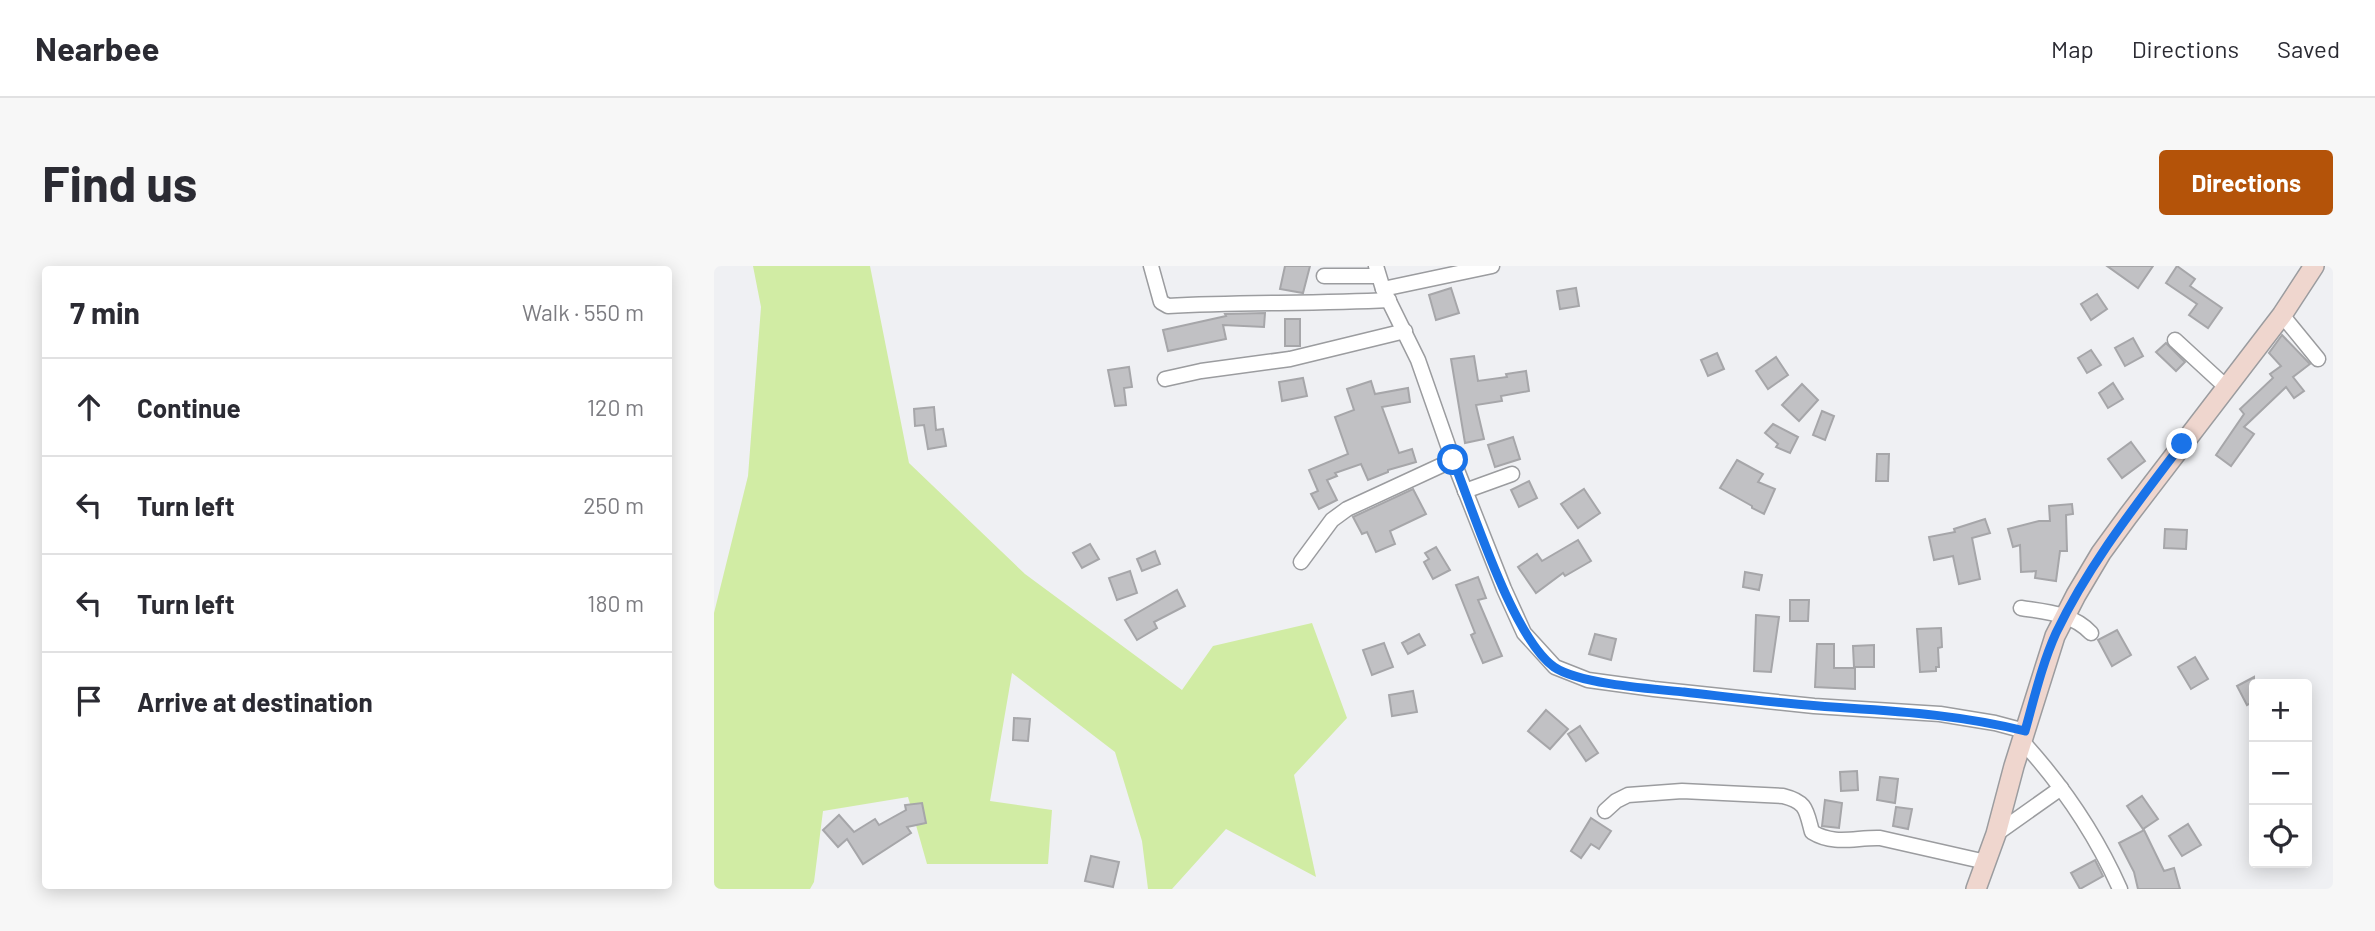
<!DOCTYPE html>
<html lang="en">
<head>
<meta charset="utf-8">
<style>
  body { margin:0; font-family:Barlow,sans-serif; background:#f7f7f7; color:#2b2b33 }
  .controls { position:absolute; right:21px; bottom:21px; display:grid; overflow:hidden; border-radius:7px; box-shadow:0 4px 18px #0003 }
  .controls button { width:63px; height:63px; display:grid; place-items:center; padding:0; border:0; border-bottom:2px solid #e1e1e2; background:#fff; color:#2b2b33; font:35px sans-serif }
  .stop { position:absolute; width:21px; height:21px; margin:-16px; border:5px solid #1a73e8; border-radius:50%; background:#fff }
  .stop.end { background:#1a73e8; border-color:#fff; box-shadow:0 2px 7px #0008 }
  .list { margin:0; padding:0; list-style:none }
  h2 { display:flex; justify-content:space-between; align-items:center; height:91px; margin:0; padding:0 28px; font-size:30px }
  h2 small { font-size:23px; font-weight:400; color:#7c7c81 }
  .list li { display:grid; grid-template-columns:46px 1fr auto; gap:21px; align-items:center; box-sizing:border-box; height:98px; padding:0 28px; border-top:2px solid #e1e1e2 }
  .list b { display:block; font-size:26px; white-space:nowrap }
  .list em { font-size:23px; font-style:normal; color:#7c7c81 }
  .icon { flex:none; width:38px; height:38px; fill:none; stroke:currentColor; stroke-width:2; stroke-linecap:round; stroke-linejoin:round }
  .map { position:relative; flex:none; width:1619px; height:623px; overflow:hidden; border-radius:7px }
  header { display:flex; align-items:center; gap:42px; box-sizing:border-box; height:98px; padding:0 35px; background:#fff; border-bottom:2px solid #e1e1e2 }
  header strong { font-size:33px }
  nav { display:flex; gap:38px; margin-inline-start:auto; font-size:24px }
  .intro { display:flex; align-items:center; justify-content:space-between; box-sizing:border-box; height:168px; padding:0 42px }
  h1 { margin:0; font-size:49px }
  .button { padding:18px 32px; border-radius:7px; background:#b45309; color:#fff; font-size:24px; font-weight:700 }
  main { display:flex; gap:42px; padding:0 42px }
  aside { flex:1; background:#fff; border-radius:7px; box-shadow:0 4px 18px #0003 }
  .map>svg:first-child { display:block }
  .green { fill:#d1eca4 }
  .building { fill:#c1c1c4; stroke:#a6a6a9; stroke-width:2 }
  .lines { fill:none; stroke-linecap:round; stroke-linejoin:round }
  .street-casing { stroke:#9b9c9f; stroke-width:17 }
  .secondary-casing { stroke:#9b9c9f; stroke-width:22 }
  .street { stroke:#fff; stroke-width:14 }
  .secondary { stroke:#efd6ce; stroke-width:19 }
  .route { stroke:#1a73e8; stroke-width:9 }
</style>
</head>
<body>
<header>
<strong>Nearbee</strong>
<nav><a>Map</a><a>Directions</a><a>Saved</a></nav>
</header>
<div class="intro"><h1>Find us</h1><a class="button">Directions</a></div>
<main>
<aside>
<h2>7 min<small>Walk · 550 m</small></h2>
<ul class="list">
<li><svg class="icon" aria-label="ahead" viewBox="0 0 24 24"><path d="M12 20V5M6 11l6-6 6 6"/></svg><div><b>Continue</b></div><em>120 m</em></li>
<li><svg class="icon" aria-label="left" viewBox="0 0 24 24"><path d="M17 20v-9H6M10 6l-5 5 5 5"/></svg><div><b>Turn left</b></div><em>250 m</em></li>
<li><svg class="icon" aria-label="left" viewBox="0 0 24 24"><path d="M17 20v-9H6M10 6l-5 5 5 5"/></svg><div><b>Turn left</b></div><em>180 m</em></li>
<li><svg class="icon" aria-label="arrive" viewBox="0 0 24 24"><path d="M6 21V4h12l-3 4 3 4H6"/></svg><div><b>Arrive at destination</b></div></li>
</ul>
</aside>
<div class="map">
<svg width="1619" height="623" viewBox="0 0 1619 623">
  <rect width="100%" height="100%" fill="#eff0f3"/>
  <!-- green -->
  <path class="green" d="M39,0H156L195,197L311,308L468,424L499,380L598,357L633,452L580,509L602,611L512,563L458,623H434L428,575L401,486L298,407L276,535L338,544L334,598H213L194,531L109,545L100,616L96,623H0V347L34,210L47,41Z"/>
  <!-- building -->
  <g class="building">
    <path d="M571,0H596L589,27L566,23Z"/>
    <path d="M1393,0H1439L1424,22Z"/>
    <path d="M1463,0L1481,13L1476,20L1508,42L1494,62L1475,49L1483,38L1452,17Z"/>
    <path d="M737,22L745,47L722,54L715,29Z"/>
    <path d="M862,22L865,40L846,43L843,25Z"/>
    <path d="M1383,28L1393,43L1377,54L1367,38Z"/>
    <path d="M551,47L550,61L509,59L512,73L454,85L449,64L512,50L511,48Z"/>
    <rect x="571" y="53" width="15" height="27"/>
    <path d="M1568,69L1596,98L1579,111L1590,125L1580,132L1572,121L1530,161L1540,168L1517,200L1502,189L1530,148L1526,143L1559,112L1556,108L1567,100L1555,87Z"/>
    <path d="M1419,72L1429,90L1411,100L1401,82Z"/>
    <path d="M1452,77L1471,96L1462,105L1442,86Z"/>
    <path d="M1377,84L1387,99L1373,107L1364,92Z"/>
    <path d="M1003,87L1010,103L994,110L987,94Z"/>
    <path d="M760,90L764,115L793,111L792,108L812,105L815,125L787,130L788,135L762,139L770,173L751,177L737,93Z"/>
    <path d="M1062,91L1074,109L1054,123L1042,105Z"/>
    <path d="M415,101L418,121L410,122L412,139L401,140L394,104Z"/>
    <path d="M589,112L593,130L568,135L565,116Z"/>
    <path d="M657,115L661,128L694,122L696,136L668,141L685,187L698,183L702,196L674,204V206L654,214L647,198L621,207L623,210L613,214L623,234L605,243L597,228L604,225L595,204L634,188L621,151L640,144L633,123Z"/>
    <path d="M1399,117L1409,133L1394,142L1385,127Z"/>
    <path d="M1088,118L1104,134L1085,155L1068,139Z"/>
    <path d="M220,141L222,164L229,163L232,180L214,183L210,159L201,160L200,143Z"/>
    <path d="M1108,145L1120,150L1111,174L1099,169Z"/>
    <path d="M1059,158L1084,171L1076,187L1062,181L1064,178L1051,167Z"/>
    <path d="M799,171L806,193L781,201L774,179Z"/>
    <path d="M1417,176L1431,195L1408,212L1394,193Z"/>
    <path d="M1163,188H1175L1174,215H1162Z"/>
    <path d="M1023,194L1049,208L1044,216L1061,223L1050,248L1038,242V240L1006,222Z"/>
    <path d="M815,215L823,232L805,241L797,224Z"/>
    <path d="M699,223L712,248L676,265L681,278L662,286L653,266L648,268L639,251Z"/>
    <path d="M870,223L886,247L864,262L847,238Z"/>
    <path d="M1358,238L1359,248L1352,249L1353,285H1346L1342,315L1321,312L1322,305L1307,306L1306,279L1299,281L1294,263L1325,255H1336L1335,240Z"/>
    <path d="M1271,253L1276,267L1258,272L1266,313L1245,318L1239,290L1220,294L1215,271L1241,266L1240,263Z"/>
    <path d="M1451,263L1473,264L1472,283L1450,282Z"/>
    <path d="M864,274L877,295L851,310L849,307L822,327L804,301L823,288L828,295Z"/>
    <path d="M376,278L385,293L368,302L359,287Z"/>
    <path d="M722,281L736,304L719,313L710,296L715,293L711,287Z"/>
    <path d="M441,285L446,298L428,305L423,293Z"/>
    <path d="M416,305L423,327L403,334L395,312Z"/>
    <path d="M1031,306L1048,309L1045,324L1029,321Z"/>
    <path d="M764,311L772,332L764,334L788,390L769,397L757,369L761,367L742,319Z"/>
    <path d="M463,324L471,340L440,356L443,362L423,374L411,354Z"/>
    <path d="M1076,334H1095L1094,355H1076Z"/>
    <path d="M1042,349L1065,351L1057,406L1040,405Z"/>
    <path d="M1227,362L1228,381L1224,382L1225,401H1222V405L1206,406L1203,363Z"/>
    <path d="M1403,364L1417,389L1398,400L1384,374Z"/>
    <path d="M705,368L711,379L694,388L688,377Z"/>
    <path d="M881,368L902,373L897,394L875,388Z"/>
    <path d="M670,377L679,401L658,409L649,384Z"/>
    <path d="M1103,378H1120V402H1141V423L1101,421Z"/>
    <path d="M1160,379V401H1140L1139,380Z"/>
    <path d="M1481,391L1494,413L1477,423L1464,401Z"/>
    <path d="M1540,411V435L1533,439L1523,420Z"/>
    <path d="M699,425L703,446L678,450L675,429Z"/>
    <path d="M832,444L854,463L836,483L814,465Z"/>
    <path d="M300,452L316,453L314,475L299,474Z"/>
    <path d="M866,460L884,487L872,495L854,468Z"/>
    <path d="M1143,505L1144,524L1127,525L1126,506Z"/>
    <path d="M1166,511L1184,513L1181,537L1163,534Z"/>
    <path d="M1428,530L1444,553L1429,563L1413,540Z"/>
    <path d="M1111,534L1128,537L1125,562L1108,560Z"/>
    <path d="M208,537L212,557L193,561L197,567L149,598L133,573L124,581L109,564L125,549L140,566L161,553L165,559L192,544L191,539Z"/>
    <path d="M1182,541L1198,543L1194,563L1179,560Z"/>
    <path d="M877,552L897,565L885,583L877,578L867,592L857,585Z"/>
    <path d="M1474,558L1487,579L1468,590L1455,570Z"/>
    <path d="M1430,564L1450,605L1460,602L1466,623H1424L1420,606L1405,577Z"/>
    <path d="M377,590L405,596L399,621L371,615Z"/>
    <path d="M1381,594L1389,610L1366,623L1357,607Z"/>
  </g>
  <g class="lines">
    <defs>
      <g id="street">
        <path d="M437,0L447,36L454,40C528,36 601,38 675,34"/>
        <path d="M662,0L669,23L704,94L739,194L790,323L810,367L841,401L874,414L940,423L1100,440L1226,448L1281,457L1311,465"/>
        <path d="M610,10H664"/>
        <path d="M669,23L778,0"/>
        <path d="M1568,49L1604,93"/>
        <path d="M1461,74L1511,120"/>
        <path d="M451,113L487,105L576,93L691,65"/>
        <path d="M751,225L798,208"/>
        <path d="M587,296L618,254L633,243L739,194"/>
        <path d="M1307,342C1332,346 1358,347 1377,367"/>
        <path d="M1308,475C1348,519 1382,569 1406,623"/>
        <path d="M891,545L902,535L914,529L968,525L1069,530C1093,536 1092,544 1098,566C1121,580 1142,571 1166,572L1272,596"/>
        <path d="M1282,568L1347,522"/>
      </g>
      <path id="secondary" d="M1262,623L1282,568L1300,500L1341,370L1362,329L1387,287L1414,250L1568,49L1600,0"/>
    </defs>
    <!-- street casing -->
    <use href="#street" class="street-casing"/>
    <!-- secondary casing -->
    <use href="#secondary" class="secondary-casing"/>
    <!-- street -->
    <use href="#street" class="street"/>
    <!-- secondary -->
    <use href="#secondary" class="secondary"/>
  </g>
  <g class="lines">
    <!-- route -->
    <path class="route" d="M739,194C759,244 799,372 840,401C865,418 938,423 970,426C1024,432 1078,439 1133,442C1195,446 1250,450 1311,465C1320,433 1328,398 1342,367C1375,298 1422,239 1468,178"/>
  </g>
</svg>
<div class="controls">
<button>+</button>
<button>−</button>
<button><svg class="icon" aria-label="locate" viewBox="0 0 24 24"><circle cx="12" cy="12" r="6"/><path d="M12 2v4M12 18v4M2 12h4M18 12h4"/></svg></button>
</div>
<div class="stop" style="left:739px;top:194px"></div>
<div class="stop end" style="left:1468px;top:178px"></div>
</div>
</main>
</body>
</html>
